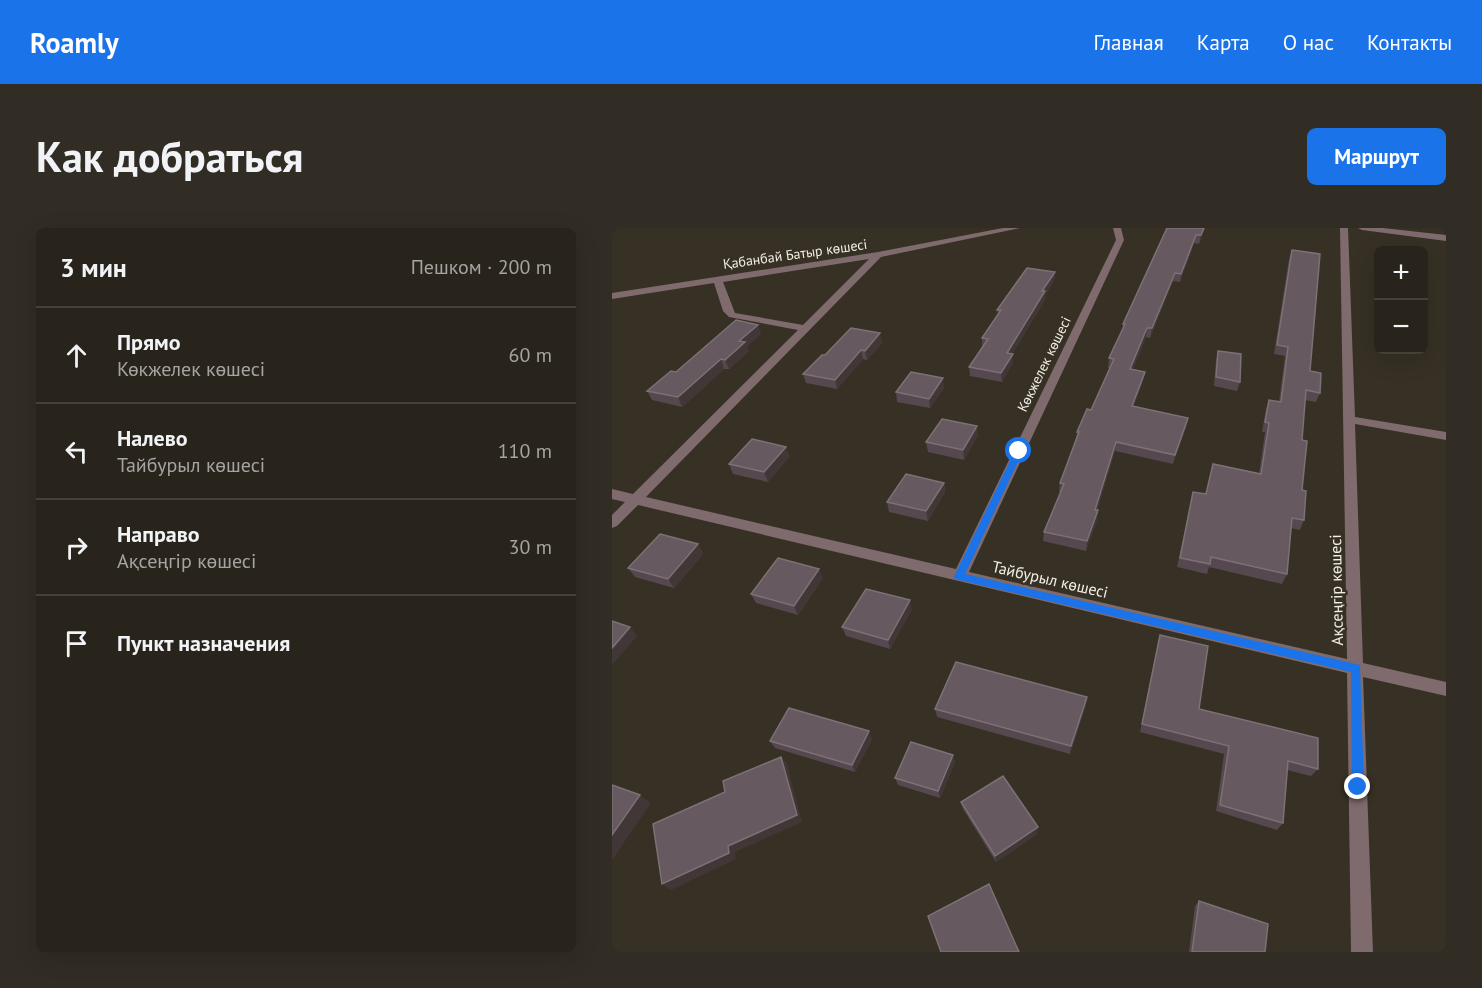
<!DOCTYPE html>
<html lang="ru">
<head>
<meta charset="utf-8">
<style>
  body { margin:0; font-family:"PT Sans",sans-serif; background:#312c24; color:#f1f3f6 }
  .controls { position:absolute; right:18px; top:18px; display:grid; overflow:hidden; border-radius:9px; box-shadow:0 6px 24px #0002 }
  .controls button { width:54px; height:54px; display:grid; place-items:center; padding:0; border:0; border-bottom:2px solid #45413a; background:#29241b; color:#f1f3f6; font:30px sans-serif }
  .stop { position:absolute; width:18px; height:18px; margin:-14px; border:4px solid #1a73e8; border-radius:50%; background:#fff }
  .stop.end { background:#1a73e8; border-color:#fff; box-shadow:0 2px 6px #0008 }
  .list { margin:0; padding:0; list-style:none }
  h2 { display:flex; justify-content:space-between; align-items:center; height:78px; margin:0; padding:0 24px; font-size:26px }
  h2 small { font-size:20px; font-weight:400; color:#a5a4a3 }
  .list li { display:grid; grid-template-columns:39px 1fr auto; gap:18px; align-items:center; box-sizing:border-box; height:96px; padding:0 24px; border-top:2px solid #45413a }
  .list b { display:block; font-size:22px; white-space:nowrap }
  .list p { margin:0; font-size:20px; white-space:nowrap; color:#a5a4a3 }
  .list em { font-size:20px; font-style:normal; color:#a5a4a3 }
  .icon { flex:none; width:33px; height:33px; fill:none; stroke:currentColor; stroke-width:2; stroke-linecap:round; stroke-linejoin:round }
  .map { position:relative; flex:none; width:834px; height:724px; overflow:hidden; border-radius:9px }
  header { display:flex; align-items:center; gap:36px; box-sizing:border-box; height:84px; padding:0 30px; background:#1a73e8; color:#fff }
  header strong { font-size:28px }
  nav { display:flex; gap:33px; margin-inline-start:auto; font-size:21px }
  .intro { display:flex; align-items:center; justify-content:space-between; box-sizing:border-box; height:144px; padding:0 36px }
  h1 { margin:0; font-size:42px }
  .button { padding:15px 27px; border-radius:9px; background:#1a73e8; color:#fff; font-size:21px; font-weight:700 }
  main { display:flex; gap:36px; padding:0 36px }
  aside { flex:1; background:#29241b; border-radius:9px; box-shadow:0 6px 24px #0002 }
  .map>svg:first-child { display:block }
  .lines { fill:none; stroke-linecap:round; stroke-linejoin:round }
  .minor { fill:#7f6a6d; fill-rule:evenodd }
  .wall { fill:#55484f }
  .shaded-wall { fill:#423737 }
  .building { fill:#665a60; stroke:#7c7175; stroke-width:1.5 }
  .route { fill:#1a73e8 }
  .labels { text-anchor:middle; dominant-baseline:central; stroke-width:5; stroke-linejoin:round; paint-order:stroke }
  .far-street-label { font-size:14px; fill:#f2eee6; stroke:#373024 }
  .street-label { font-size:16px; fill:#f2eee6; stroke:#373024 }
</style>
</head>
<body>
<header>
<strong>Roamly</strong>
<nav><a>Главная</a><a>Карта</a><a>О нас</a><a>Контакты</a></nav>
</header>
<div class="intro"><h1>Как добраться</h1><a class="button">Маршрут</a></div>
<main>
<aside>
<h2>3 мин<small>Пешком · 200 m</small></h2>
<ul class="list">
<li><svg class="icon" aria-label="ahead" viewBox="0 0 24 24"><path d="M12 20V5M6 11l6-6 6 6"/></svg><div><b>Прямо</b><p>Көкжелек көшесі</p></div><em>60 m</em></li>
<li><svg class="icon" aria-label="left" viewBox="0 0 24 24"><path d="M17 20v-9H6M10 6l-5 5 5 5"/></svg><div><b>Налево</b><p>Тайбурыл көшесі</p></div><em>110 m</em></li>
<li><svg class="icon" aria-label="right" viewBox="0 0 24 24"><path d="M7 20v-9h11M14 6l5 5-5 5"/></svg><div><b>Направо</b><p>Ақсеңгір көшесі</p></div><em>30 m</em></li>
<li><svg class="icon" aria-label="arrive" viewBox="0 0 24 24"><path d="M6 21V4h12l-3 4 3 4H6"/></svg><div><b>Пункт назначения</b></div></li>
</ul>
</aside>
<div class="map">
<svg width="834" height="724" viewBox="0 0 834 724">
  <rect width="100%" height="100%" fill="#373024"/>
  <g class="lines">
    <!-- minor -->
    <g class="minor">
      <path d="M391,0H408L269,29L34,269L344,341L504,12L501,0H509L512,12L357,344L735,431L728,0H736L743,189L834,204V212L743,196L751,435L834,454V468L751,449L761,724H739L735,445L26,277L5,298L0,300V287L13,274L0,271V261L21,266L186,102L117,89L111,83L102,55L0,71V65L266,24ZM257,31L191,97L123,85L111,54Z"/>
      <path d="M746,0H771L834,7V13L750,2Z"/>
    </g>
  </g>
  <!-- wall -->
  <g class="wall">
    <path d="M555,0H593L587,16L582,15L568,54L561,53L538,110L534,109L521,141L533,144L531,153L522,178L576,190L574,199L561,236L503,223L485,282H486L485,292L474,323L431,313L432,304L449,264H447L448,255L464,211L465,204L479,182L498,140H496L497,130L510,102L511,96Z"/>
    <path d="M680,22L698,143L708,165L704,174L693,172L690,212V262L692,292L688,302L679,300L675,346L670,356L597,339L595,346L565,339L581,264L594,266L601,236L647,246L653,204H650L654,181L657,172L667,174L673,128L662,126L677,31Z"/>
    <path d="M443,44L442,53L433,67V72L400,126L401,135L390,154L358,148L357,139L370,119V110L386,87L385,82Z"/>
    <path d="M149,106L135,118L137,123L117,141H112L70,179L40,172L35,163L64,144Z"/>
    <path d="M270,115L255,132L251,131L225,161L194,155L191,146L213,127Z"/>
    <path d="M606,123L628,154L625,163L602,158L604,132Z"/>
    <path d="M332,160L318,180L285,174L284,164Z"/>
    <path d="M366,207L352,232L316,224L314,214Z"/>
    <path d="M178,228L156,254L121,246L117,236Z"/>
    <path d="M332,255L333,264L316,293L277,284L275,274Z"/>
    <path d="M86,316L91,326L62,360L23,349L16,340Z"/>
    <path d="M211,350L186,387L144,375L139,366Z"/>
    <path d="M300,381L278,421L234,408L230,399Z"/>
    <path d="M548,407L587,481L706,541L699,548L675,542L671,595L665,602L604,583L612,526L528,504Z"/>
    <path d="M474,477L458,526L325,489L323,481Z"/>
    <path d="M260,511L243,544L163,520L158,513Z"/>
    <path d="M343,534L328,570L286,557L283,550Z"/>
    <path d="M349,574L425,606L384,634L351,581Z"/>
    <path d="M587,673L653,724H577L583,678Z"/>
  </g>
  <!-- shaded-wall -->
  <g class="shaded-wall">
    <path d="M592,0H593L587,16L589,7Z"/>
    <path d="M584,7L582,15L568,54L569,46Z"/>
    <path d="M443,44L442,53L433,67V72L395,134V125L430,63Z"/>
    <path d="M563,45L561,53L538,110L540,100Z"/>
    <path d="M146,97L149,106L135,118L137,123L117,141L113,132L127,113Z"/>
    <path d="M535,100L534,109L517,150L518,141Z"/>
    <path d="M268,105L270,115L255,132L253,123Z"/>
    <path d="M249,122L251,131L225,161L223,152Z"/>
    <path d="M401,126V135L390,154L389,145Z"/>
    <path d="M109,131L112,141L70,179L66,169Z"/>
    <path d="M533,144L531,153L519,187L520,178Z"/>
    <path d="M331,150L332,160L318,180L317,171Z"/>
    <path d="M576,190L574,199L561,236L563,227Z"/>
    <path d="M365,198L366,207L352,232L351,222Z"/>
    <path d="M504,214L503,223L482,291L483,282Z"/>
    <path d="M174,219L178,228L156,254L152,244Z"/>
    <path d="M332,255L333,264L316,293L314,283Z"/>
    <path d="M486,282L485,292L474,323L475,313Z"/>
    <path d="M86,316L91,326L62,360L56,351Z"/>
    <path d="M207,341L211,350L186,387L182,378Z"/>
    <path d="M298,372L300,381L278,421L276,412Z"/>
    <path d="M18,399L25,408L0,437V420Z"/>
    <path d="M475,469L474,477L458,526L459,518Z"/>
    <path d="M257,503L260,511L243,544L240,537Z"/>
    <path d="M341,527L343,534L328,570L326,563Z"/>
    <path d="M169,529L175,536L190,594L123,624L124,631L59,662L50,656Z"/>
    <path d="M28,567L39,575L0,632V607Z"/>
    <path d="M426,599L425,606L384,634L383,628Z"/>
  </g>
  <!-- building -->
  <g class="building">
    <path d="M555,0H592L589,7H584L569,46L563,45L540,100H535L518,141L533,144L520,178L576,190L563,227L504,214L483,282H486L475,313L432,304L452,256L448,255L467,204H465L475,181L479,182L502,131L497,130L513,96H511Z"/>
    <path d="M680,22L708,26L698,143L709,145L708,165L694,162L690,212L695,213L690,262L694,263L692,292L680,290L675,346L599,329L598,336L568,330L581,264L594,266L601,236L649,246L657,195L653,194L657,172L669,174L676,119L665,117Z"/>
    <path d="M415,40L443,44L430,63H433L395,125L401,126L389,145L357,139L376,111L370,110L389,82H385Z"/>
    <path d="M124,92L146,97L127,113L133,114L113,132L109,131L66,169L35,163L59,143L64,144Z"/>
    <path d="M239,100L268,105L253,123L249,122L223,152L191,146L210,127H213Z"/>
    <path d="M606,123L629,126L628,154L604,149Z"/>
    <path d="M299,144L331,150L317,171L284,164Z"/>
    <path d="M330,191L365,198L351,222L314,214Z"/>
    <path d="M140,211L174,219L152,244L117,236Z"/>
    <path d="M294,246L332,255L314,283L275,274Z"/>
    <path d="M48,306L86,316L56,351L16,340Z"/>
    <path d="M166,330L207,341L182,378L139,366Z"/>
    <path d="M254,361L298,372L276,412L230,399Z"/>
    <path d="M0,393L18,399L0,420Z"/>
    <path d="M548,407L596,418L587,481L706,510V541L676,533L671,595L608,577L617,518L530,496Z"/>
    <path d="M344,434L475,469L459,518L323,481Z"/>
    <path d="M177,480L257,503L240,537L158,513Z"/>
    <path d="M299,514L341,527L326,563L283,550Z"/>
    <path d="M169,529L185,587L116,618L117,625L50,656L41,596L113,564L111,553Z"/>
    <path d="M391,548L426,599L383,628L349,574Z"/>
    <path d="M0,557L28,567L0,607Z"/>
    <path d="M377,656L407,724H329L316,688Z"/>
    <path d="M587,673L656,696L653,724H580Z"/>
  </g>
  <!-- route -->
  <path class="route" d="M407,221L411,223L353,346L748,437L752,559L751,563H742L740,559L739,444L343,351L342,349L403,223Z"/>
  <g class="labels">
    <!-- far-street labels -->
    <g class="far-street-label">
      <text transform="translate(183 26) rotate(-8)">Қабанбай Батыр көшесі</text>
      <text transform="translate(432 136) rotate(-64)">Көкжелек көшесі</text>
    </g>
    <!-- street labels -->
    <g class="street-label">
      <text transform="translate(438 351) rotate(13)">Тайбурыл көшесі</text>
      <text transform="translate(724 362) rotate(-91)">Ақсеңгір көшесі</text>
    </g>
  </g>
</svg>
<div class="controls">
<button>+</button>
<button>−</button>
</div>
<div class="stop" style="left:407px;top:223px"></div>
<div class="stop end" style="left:746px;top:559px"></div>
</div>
</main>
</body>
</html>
